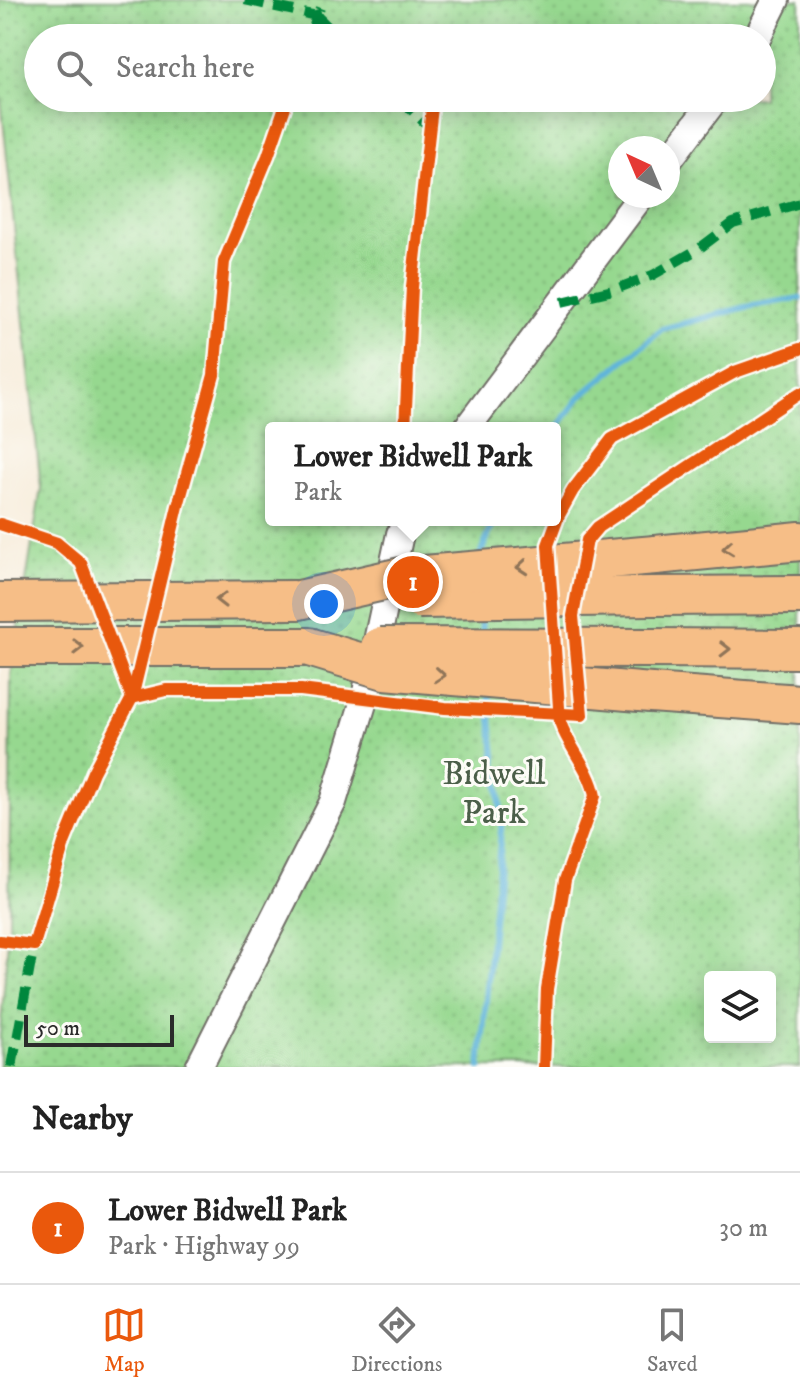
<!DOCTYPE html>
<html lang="en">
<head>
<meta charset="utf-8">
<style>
  body { margin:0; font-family:"IM FELL DW Pica",serif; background:#f6f6f6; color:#222 }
  .controls { position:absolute; right:24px; bottom:24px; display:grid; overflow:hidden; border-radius:8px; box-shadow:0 4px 20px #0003 }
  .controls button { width:72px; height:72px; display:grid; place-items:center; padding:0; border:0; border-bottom:2px solid #e0e0e0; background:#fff; color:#222; font:40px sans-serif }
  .compass { position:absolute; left:608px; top:136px; width:72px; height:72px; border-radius:50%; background:#fff; box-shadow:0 4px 20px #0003; rotate:316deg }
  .scale { position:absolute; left:24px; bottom:20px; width:150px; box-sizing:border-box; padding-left:8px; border:4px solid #2b2b2b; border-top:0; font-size:22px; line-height:28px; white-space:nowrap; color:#2b2b2b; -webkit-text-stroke:6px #fdfcf7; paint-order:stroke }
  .you { position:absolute; left:324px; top:604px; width:28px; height:28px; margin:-20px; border:6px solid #fff; border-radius:50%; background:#1a73e8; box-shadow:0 0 0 12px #1a73e833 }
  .badge { display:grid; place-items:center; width:52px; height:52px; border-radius:50%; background:#ea580c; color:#fff; font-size:26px; font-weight:700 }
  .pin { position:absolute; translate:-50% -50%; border:4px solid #fff; box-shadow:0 2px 8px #0006 }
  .popup { position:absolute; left:265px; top:422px; width:296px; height:104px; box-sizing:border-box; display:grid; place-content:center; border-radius:8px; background:#fff; filter:drop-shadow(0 2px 6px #0005); font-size:26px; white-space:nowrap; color:#767676 }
  .popup b { font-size:30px; color:#222 }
  .popup::after { content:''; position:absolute; left:50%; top:100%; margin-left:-16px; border:16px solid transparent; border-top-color:#fff }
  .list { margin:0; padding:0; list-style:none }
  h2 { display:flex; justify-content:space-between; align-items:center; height:104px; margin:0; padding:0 32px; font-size:34px }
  h2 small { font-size:26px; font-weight:400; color:#767676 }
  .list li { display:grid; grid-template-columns:52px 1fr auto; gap:24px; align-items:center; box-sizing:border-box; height:112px; padding:0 32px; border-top:2px solid #e0e0e0 }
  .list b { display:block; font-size:30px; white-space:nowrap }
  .list p { margin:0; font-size:26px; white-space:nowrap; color:#767676 }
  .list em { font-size:26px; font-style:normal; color:#767676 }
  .icon { flex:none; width:44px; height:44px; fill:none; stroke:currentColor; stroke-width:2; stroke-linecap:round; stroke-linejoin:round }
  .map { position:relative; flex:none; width:800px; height:1067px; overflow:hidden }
  .search { position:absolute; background:#fff; box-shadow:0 4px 20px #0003; left:24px; right:24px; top:24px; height:88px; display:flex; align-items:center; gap:20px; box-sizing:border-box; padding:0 28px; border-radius:44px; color:#767676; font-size:30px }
  .sheet { height:216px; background:#fff }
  nav { display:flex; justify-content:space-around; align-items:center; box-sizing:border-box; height:112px; border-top:2px solid #e0e0e0; background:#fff; font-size:22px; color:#767676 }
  nav a { display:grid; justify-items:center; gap:4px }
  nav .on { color:#ea580c }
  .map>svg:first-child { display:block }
  .park { fill:url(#park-dots); stroke:#60825d; stroke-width:2; fill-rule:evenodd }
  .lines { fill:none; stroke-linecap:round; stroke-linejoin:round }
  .stream { stroke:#5fb4db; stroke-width:6 }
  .tertiary-casing { stroke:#726f68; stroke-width:30 }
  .motorway-casing { stroke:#726f68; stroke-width:42 }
  .tertiary { stroke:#fff; stroke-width:26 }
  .motorway { stroke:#f6be87; stroke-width:38 }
  .motorway-bridge-casing { stroke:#726f68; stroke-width:42; stroke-linecap:butt }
  .motorway-bridge { stroke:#f6be87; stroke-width:38 }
  .quiet { stroke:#00873e; stroke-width:10; stroke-dasharray:20 10; stroke-linecap:butt }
  .cycleway-casing { stroke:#fdfcf7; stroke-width:17 }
  .cycleway { stroke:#e8590c; stroke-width:12 }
  .oneway { stroke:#907459 }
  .labels { text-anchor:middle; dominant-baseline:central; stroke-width:6; stroke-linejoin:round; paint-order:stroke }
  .park-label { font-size:34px; fill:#4b5f49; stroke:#fdfcf7 }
</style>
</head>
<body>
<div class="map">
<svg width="800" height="1067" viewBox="0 0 800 1067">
  <defs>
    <pattern id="park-dots" width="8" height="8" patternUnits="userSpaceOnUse" patternTransform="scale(2)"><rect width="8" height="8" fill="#96d88f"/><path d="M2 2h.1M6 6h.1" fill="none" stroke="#81ba7c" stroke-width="1.8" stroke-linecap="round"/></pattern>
  </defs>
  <rect width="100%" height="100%" fill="#fdfcf7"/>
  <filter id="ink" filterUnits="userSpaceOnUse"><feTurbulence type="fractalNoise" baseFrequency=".0125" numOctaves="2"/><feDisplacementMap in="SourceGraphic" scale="16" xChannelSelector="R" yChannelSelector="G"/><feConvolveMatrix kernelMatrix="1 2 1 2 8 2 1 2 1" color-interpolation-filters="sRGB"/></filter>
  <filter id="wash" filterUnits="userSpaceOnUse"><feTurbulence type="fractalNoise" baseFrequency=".006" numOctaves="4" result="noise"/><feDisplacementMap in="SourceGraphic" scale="32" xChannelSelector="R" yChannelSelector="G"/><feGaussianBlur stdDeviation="1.8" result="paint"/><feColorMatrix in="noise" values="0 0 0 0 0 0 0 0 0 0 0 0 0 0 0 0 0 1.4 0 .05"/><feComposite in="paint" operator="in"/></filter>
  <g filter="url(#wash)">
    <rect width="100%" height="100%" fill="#f7ecda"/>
    <!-- park -->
    <path class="park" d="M0,0H800V1067H0V1036L9,926L11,675L41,488L0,90ZM38,38H762V98H38ZM620,148H668V196H620ZM271,428H555V520H271ZM710,977H770V1037H710Z"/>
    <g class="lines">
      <!-- stream -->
      <g class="stream">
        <path d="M555,430L581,396L662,329L746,307L800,298"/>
        <path d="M479,557L495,520"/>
        <path d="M480,611L483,636"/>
        <path d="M480,1067L502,820L488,691"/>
      </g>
    </g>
  </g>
  <g filter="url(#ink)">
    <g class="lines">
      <defs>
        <g id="tertiary">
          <path d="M757,38L776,0"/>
          <path d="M668,161L716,98"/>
          <path d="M467,428L641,196"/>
          <path d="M199,1067L333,802L365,697L400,534L407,520"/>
        </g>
        <g id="motorway">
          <path d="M655,555L800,541"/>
          <path d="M653,596L800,595"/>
          <path d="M0,602L299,600"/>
          <path d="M0,647H309"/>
          <path d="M650,648L800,649"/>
          <path d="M651,693L800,704"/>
        </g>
      </defs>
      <!-- tertiary casing -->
      <use href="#tertiary" class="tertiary-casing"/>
      <!-- motorway casing -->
      <use href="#motorway" class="motorway-casing"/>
      <!-- tertiary -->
      <use href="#tertiary" class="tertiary"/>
      <!-- motorway -->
      <use href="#motorway" class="motorway"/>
      <defs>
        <g id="motorway-bridge">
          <path d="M419,599L653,596"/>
          <path d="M299,600L401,577L655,555"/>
          <path d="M309,647L385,670L651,693"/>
          <path d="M380,647L650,648"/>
        </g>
      </defs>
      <!-- motorway-bridge casing -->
      <use href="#motorway-bridge" class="motorway-bridge-casing"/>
      <!-- motorway-bridge -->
      <use href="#motorway-bridge" class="motorway-bridge"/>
      <!-- quiet -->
      <g class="quiet">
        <path d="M245,0L317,16L312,0"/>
        <path d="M317,16L339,38"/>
        <path d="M309,38L320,8"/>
        <path d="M399,98L430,128"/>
        <path d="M562,302L613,290L653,275L700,248L733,223L800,203"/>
        <path d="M12,1067L34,945"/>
      </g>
      <defs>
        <g id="cycleway">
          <path d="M405,428L412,287L433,98"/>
          <path d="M0,524L57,543L81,563L132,698"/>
          <path d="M132,698L166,690H301L445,708L582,715L573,616L587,540L598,527L800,393"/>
          <path d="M0,941L34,945L64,843L93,772L132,698L178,506L214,375L224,262L268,156L288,98"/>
          <path d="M544,1067L547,989L565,880L595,796C590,769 569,748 560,722L548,545L559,515L573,490L612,439L735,372L800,349"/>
        </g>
      </defs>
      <!-- cycleway casing -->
      <use href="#cycleway" class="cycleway-casing"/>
      <!-- cycleway -->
      <use href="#cycleway" class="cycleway"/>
    </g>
    <!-- one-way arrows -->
    <defs><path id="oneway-chevron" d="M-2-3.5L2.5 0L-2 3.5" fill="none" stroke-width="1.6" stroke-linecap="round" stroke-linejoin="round" transform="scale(2)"/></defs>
    <g class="oneway">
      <use href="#oneway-chevron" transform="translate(728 548) rotate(174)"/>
      <use href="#oneway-chevron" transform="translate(522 567) rotate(175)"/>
      <use href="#oneway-chevron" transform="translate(221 600) rotate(180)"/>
      <use href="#oneway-chevron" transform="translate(78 647)"/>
      <use href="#oneway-chevron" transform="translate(725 649)"/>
      <use href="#oneway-chevron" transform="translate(440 675) rotate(5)"/>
    </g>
  </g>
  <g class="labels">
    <!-- park labels -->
    <g class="park-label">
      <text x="494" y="774">Bidwell<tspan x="494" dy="39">Park</tspan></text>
    </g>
  </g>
</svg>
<div class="controls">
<button><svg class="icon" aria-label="layers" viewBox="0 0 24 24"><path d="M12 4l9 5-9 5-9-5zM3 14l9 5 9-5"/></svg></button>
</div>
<svg class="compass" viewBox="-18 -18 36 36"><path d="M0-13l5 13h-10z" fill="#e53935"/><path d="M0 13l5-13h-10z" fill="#767676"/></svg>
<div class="scale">50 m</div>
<div class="you"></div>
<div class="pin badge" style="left:413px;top:582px">1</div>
<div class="popup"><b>Lower Bidwell Park</b>Park</div>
<div class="search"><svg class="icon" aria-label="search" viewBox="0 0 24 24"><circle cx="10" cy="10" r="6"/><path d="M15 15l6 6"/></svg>Search here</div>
</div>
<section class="sheet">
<h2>Nearby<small></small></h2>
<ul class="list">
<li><span class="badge">1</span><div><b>Lower Bidwell Park</b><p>Park · Highway 99</p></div><em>30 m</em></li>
</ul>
</section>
<nav>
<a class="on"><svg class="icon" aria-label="map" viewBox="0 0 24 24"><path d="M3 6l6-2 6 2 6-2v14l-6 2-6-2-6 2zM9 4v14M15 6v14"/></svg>Map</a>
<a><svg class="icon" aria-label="directions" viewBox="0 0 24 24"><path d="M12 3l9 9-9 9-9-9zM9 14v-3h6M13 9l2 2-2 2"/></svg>Directions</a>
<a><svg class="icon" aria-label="saved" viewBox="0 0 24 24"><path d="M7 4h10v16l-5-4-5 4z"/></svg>Saved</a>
</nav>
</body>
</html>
